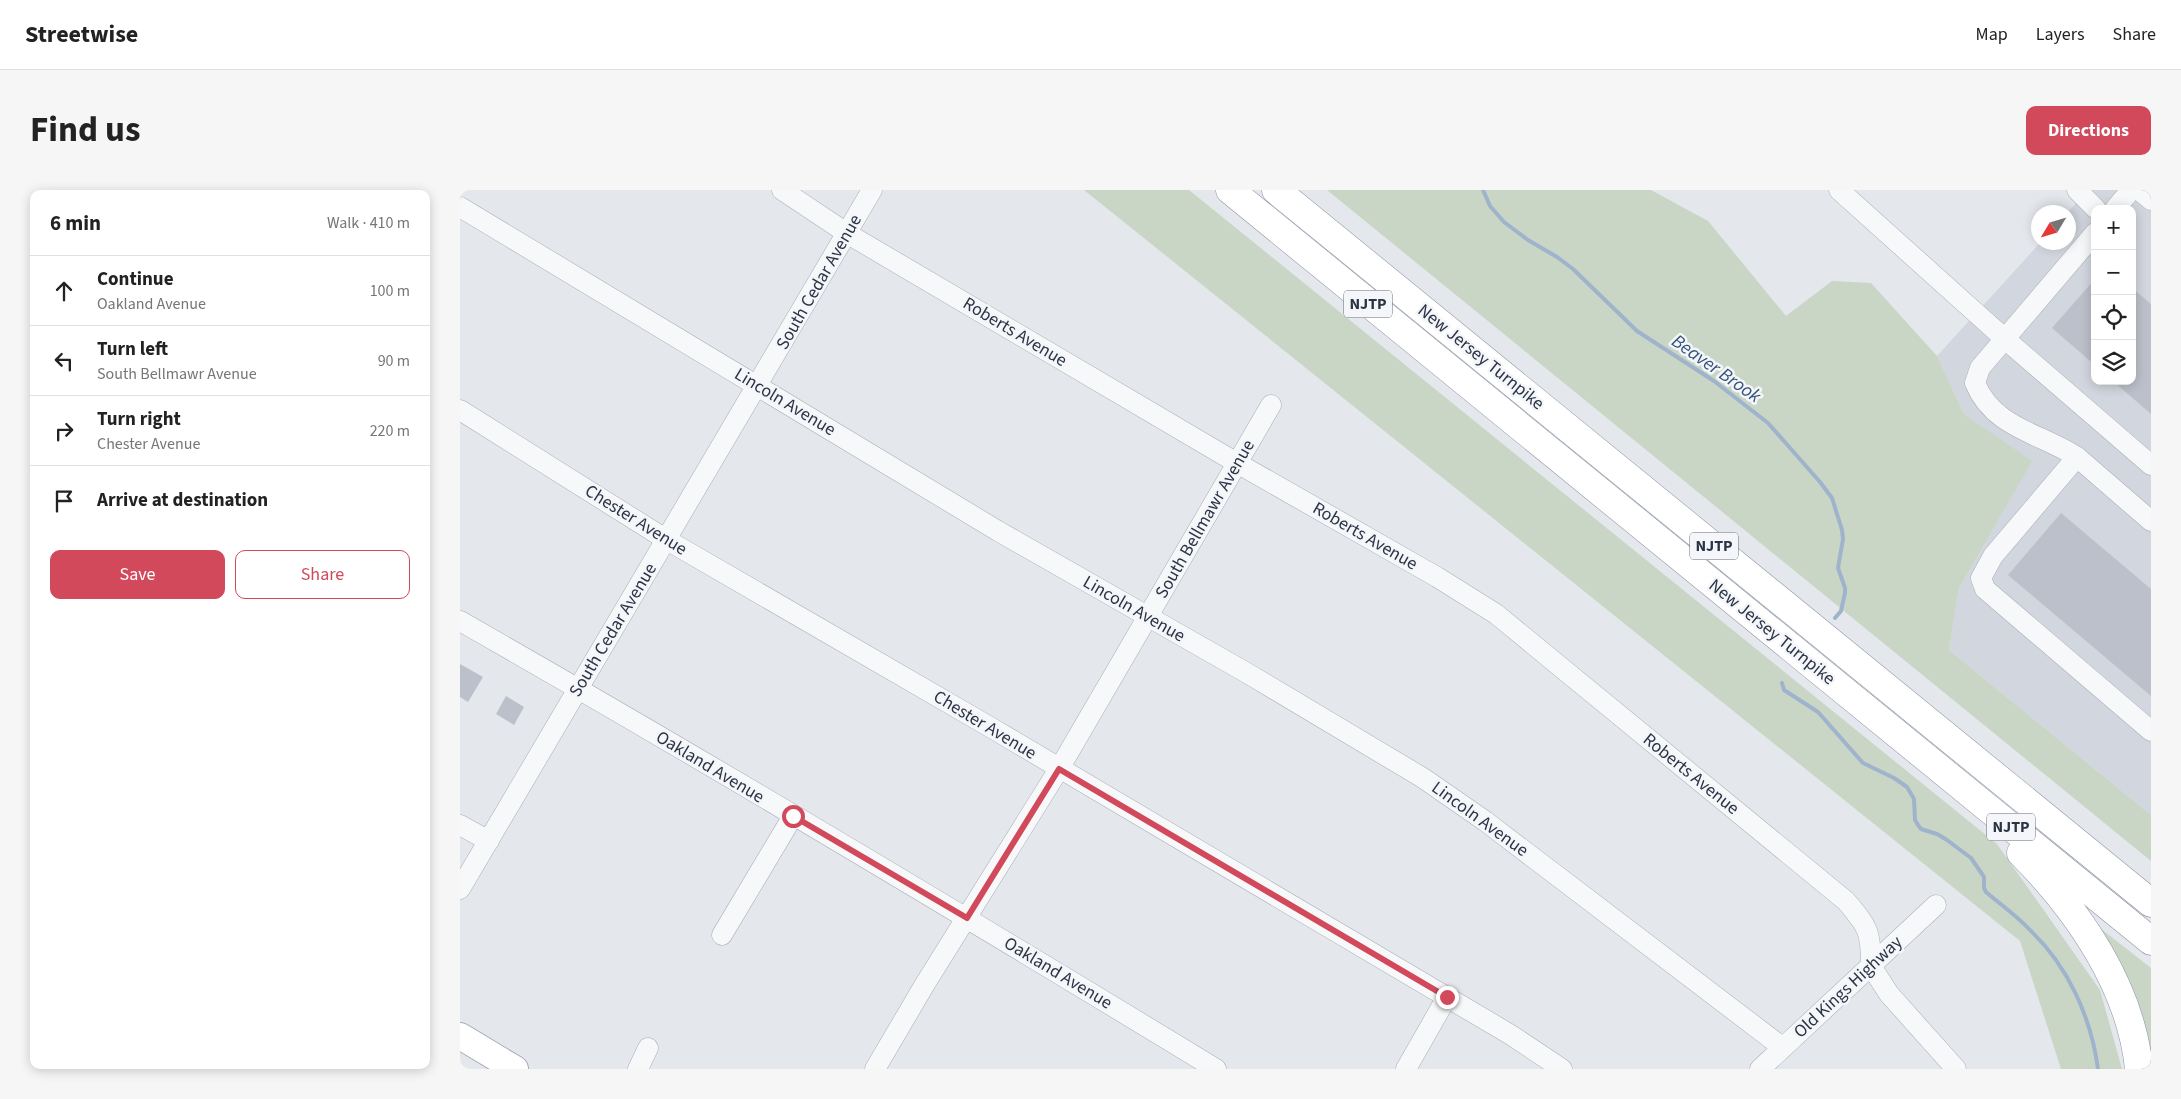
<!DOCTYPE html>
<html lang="en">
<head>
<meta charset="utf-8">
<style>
  body { margin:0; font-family:"Source Sans 3",sans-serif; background:#f6f6f6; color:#222 }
  .controls { position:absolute; right:15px; top:15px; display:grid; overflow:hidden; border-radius:10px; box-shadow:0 2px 12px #0003 }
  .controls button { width:45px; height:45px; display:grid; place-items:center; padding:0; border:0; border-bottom:1px solid #e0e0e0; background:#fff; color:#222; font:25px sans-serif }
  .compass { position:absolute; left:1571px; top:15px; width:45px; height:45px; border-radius:50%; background:#fff; box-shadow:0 2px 12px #0003; rotate:232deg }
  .stop { position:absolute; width:15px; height:15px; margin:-11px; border:4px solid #d1495b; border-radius:50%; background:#fff }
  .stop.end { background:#d1495b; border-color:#fff; box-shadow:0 1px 5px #0008 }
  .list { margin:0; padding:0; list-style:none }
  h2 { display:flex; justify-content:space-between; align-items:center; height:65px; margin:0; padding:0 20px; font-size:21px }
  h2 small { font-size:16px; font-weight:400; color:#767676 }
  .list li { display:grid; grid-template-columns:32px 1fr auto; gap:15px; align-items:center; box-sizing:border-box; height:70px; padding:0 20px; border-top:1px solid #e0e0e0 }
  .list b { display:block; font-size:19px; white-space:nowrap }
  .list p { margin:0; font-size:16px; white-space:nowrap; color:#767676 }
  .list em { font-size:16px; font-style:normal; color:#767676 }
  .actions { display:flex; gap:10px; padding:15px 20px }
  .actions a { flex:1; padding:11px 0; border:1px solid #d1495b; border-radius:10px; text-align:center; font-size:18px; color:#d1495b }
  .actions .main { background:#d1495b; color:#fff }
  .icon { flex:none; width:28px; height:28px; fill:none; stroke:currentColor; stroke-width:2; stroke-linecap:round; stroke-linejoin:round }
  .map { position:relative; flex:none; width:1691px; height:879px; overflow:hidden; border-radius:10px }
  header { display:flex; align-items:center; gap:30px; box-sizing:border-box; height:70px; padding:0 25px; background:#fff; border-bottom:1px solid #e0e0e0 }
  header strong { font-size:24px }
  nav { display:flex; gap:28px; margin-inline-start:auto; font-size:18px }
  .intro { display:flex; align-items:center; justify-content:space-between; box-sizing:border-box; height:120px; padding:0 30px }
  h1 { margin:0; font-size:35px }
  .button { padding:12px 22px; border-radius:10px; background:#d1495b; color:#fff; font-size:18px; font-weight:700 }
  main { display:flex; gap:30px; padding:0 30px }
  aside { flex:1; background:#fff; border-radius:10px; box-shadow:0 2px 12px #0003 }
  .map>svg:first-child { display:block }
  .built { fill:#d2d6de; fill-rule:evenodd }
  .green { fill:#c9d6c5 }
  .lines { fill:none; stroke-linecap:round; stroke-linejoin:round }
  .stream { stroke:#9fb4cc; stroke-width:4 }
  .building { fill:#bbc0ca }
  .minor-casing { stroke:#a9aeb7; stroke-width:21 }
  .major-casing { stroke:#a3abb8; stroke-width:28 }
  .highway-casing { stroke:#8b94a3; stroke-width:29 }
  .minor { stroke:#f7f8fa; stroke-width:20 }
  .major { stroke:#fff; stroke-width:26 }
  .highway { stroke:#fff; stroke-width:28 }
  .route { stroke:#d1495b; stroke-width:6 }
  .labels { text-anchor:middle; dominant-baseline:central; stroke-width:5; stroke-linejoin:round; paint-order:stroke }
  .shield { fill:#f4f6f9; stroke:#676e7b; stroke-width:1 }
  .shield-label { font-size:16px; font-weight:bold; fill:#2b3445 }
  .street-label { font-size:18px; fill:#2b3445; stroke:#f4f6f9 }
  .water-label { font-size:19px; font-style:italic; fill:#34527a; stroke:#f4f6f9 }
</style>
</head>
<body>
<header>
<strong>Streetwise</strong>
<nav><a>Map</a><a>Layers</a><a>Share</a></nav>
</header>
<div class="intro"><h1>Find us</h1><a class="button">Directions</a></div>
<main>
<aside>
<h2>6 min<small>Walk · 410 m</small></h2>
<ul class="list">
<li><svg class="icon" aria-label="ahead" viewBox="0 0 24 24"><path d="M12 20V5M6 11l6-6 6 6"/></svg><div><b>Continue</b><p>Oakland Avenue</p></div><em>100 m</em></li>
<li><svg class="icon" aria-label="left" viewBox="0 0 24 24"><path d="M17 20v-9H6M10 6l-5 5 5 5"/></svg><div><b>Turn left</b><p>South Bellmawr Avenue</p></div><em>90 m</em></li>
<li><svg class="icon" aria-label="right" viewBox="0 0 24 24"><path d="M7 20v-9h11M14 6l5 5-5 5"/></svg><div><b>Turn right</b><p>Chester Avenue</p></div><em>220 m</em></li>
<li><svg class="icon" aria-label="arrive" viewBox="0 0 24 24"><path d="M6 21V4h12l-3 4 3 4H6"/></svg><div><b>Arrive at destination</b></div></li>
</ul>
<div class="actions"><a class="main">Save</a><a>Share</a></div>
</aside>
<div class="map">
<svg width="1691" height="879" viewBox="0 0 1691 879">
  <rect width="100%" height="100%" fill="#e4e7ec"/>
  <!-- built -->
  <path class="built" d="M1628,0H1691V625L1489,460L1499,398L1571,271L1504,224L1477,166L1580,53L1608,52V22ZM1635,19H1672V191H1635Z"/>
  <!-- green -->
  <g class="green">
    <path d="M624,0H729L1537,654L1640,800L1662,879H1601L1560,751Z"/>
    <path d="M867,0H1191L1248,31L1326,126L1372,91L1411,93L1477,166L1504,224L1572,271L1499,398L1489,460L1691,625V671Z"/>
    <path d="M1636,735L1691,778V879Z"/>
  </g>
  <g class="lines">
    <!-- stream -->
    <g class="stream">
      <path d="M1023,0L1030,16L1044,32L1068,50L1097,67L1113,79L1177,141L1254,191L1308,233L1360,292L1372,308L1382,340L1383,349L1378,378L1385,398V403L1381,421L1375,428"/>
      <path d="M1322,493L1324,500L1358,522L1403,573L1434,588L1447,597L1454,609L1455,630L1458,635L1461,639L1477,644L1487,650L1511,668L1524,687V698L1526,702C1541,715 1557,726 1570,740C1608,776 1631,827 1638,879"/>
    </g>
  </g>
  <!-- building -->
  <g class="building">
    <path d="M1635,89V175L1592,138Z"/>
    <path d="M1672,98L1691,114V224L1653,191H1672Z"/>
    <path d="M1601,323L1691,399V506L1548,385Z"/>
    <path d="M0,474L23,487L8,512L0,507Z"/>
    <path d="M46,506L64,517L54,535L36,524Z"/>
  </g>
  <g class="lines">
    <defs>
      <g id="minor">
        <path d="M322,0L388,44L777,273L977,387L1036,424L1386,711C1408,737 1411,741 1411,776"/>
        <path d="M1379,0L1545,149L1691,275"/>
        <path d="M1617,0L1636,19"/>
        <path d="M1679,0L1691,10"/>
        <path d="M0,17L538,341L787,483L963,588L1025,631L1322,857"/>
        <path d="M1655,19L1671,0"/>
        <path d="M1635,43L1520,178L1515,193C1534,239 1581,243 1617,267L1533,366L1521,388L1525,399L1691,541"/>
        <path d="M0,220L207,350L530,537L1051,845L1102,879"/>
        <path d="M1617,267L1691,331"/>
        <path d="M0,431C255,576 506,727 756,879"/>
        <path d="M0,635L29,651"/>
        <path d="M0,699L412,0"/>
        <path d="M262,745L333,626"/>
        <path d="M1411,776L1429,804L1496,879"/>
        <path d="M178,879L188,858"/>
        <path d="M415,879L465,794L599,579L811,215"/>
        <path d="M946,879L987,807"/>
        <path d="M1300,879L1476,715"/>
      </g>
      <path id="major" d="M0,846L55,879"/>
      <g id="highway">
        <path d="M770,0L1691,751"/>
        <path d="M816,0L1691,713"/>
        <path d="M1561,663C1618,720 1671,797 1679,879"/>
      </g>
    </defs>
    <!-- minor casing -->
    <use href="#minor" class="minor-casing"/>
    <!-- major casing -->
    <use href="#major" class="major-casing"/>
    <!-- highway casing -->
    <use href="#highway" class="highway-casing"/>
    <!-- minor -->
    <use href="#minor" class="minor"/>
    <!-- major -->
    <use href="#major" class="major"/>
    <!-- highway -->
    <use href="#highway" class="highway"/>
  </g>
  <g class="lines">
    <!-- route -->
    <path class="route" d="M333,626L507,728L599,579L987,807"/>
  </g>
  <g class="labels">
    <!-- shield labels -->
    <g class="shield">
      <rect x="884" y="100.5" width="48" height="27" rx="4"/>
      <rect x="1230" y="342.5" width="48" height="27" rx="4"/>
      <rect x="1527" y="623.5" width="48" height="27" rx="4"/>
    </g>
    <g class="shield-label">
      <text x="908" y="114">NJTP</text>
      <text x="1254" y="356">NJTP</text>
      <text x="1551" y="637">NJTP</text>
    </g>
    <!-- street labels -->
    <g class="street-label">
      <text transform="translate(359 92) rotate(-60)">South Cedar Avenue</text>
      <text transform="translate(555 142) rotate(31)">Roberts Avenue</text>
      <text transform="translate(1021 167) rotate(39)">New Jersey Turnpike</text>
      <text transform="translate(325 212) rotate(31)">Lincoln Avenue</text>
      <text transform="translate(745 329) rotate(-60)">South Bellmawr Avenue</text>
      <text transform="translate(176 330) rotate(32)">Chester Avenue</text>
      <text transform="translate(905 346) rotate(30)">Roberts Avenue</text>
      <text transform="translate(674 419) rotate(30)">Lincoln Avenue</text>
      <text transform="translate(153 440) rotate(-59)">South Cedar Avenue</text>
      <text transform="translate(1312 442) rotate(39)">New Jersey Turnpike</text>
      <text transform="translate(525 535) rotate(31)">Chester Avenue</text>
      <text transform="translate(250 577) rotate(31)">Oakland Avenue</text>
      <text transform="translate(1231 584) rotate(39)">Roberts Avenue</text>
      <text transform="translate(1020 629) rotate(36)">Lincoln Avenue</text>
      <text transform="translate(598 783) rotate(31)">Oakland Avenue</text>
      <text transform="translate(1388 797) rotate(-43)">Old Kings Highway</text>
    </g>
    <!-- water labels -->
    <g class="water-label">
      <text transform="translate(1256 179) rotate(35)">Beaver Brook</text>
    </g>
  </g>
</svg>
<div class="controls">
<button>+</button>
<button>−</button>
<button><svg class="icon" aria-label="locate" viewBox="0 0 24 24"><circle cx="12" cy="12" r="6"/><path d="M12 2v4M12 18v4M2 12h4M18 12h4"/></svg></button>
<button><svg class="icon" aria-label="layers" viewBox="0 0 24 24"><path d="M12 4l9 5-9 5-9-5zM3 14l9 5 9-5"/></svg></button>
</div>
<svg class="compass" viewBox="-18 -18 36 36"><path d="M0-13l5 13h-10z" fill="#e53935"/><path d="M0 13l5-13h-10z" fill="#767676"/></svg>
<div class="stop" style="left:333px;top:626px"></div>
<div class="stop end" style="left:987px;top:807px"></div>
</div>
</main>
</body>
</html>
